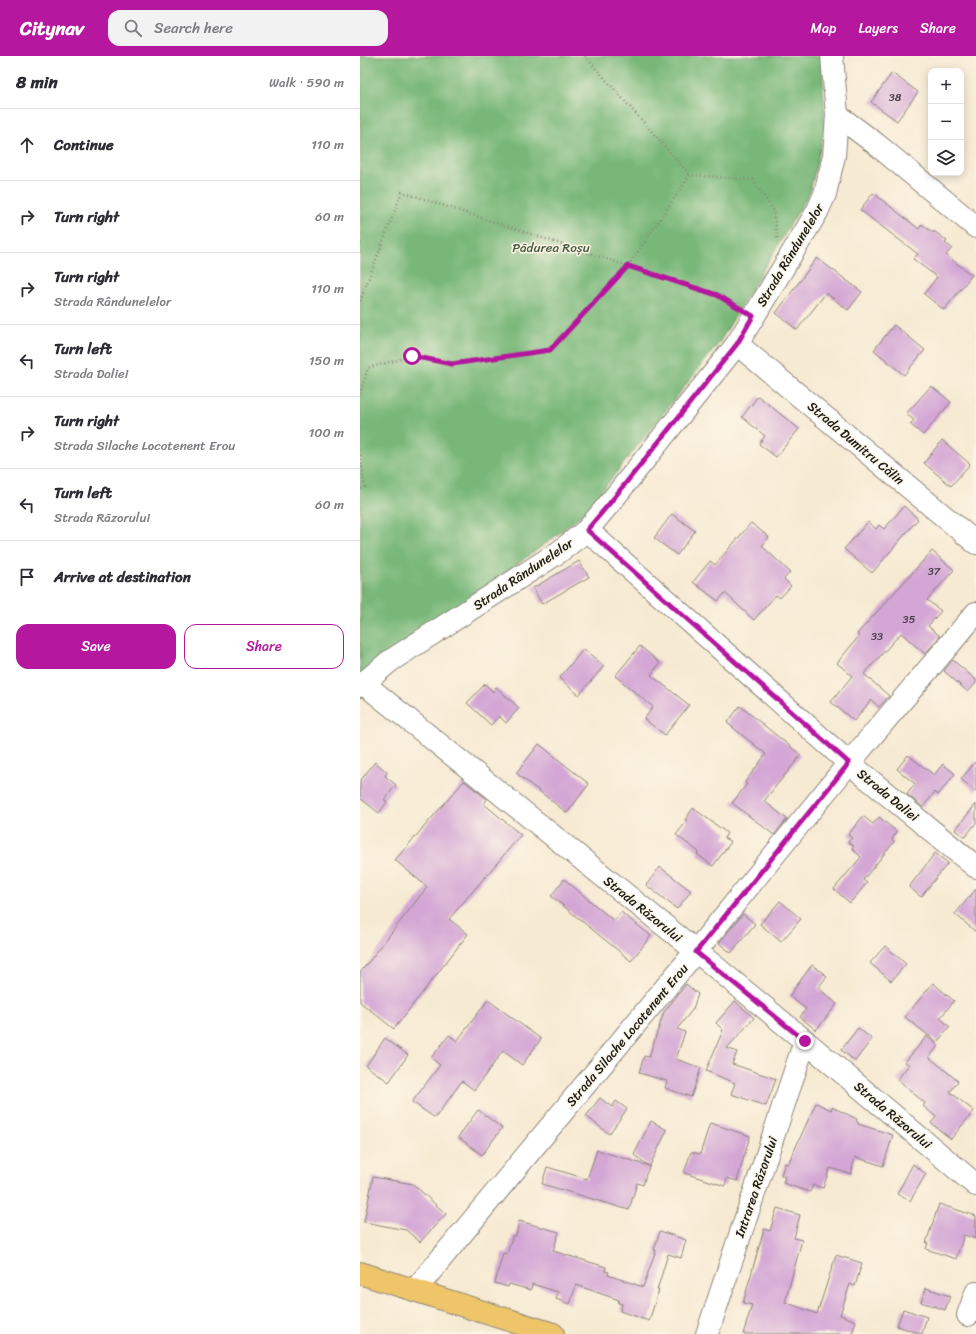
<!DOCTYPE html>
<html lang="en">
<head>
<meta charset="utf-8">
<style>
  body { margin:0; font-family:Sriracha,sans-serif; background:#f2f2f3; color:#2b2b33 }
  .controls { position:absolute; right:12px; top:12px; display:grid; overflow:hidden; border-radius:8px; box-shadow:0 2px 10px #0003 }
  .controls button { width:36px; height:36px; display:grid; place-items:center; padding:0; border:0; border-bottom:1px solid #e1e1e2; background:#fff; color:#2b2b33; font:20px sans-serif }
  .stop { position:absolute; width:12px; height:12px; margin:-9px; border:3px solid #b5179e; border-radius:50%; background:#fff }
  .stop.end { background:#b5179e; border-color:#fff; box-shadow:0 1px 4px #0008 }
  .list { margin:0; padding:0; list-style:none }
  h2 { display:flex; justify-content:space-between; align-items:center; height:52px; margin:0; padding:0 16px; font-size:17px }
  h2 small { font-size:13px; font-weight:400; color:#7c7c81 }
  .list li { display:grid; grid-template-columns:26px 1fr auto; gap:12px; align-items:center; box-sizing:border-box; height:72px; padding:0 16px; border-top:1px solid #e1e1e2 }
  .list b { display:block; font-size:15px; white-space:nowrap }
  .list p { margin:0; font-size:13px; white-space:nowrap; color:#7c7c81 }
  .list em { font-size:13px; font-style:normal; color:#7c7c81 }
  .actions { display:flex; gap:8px; padding:12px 16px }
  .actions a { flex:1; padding:9px 0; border:1px solid #b5179e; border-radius:12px; text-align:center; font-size:14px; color:#b5179e }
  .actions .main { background:#b5179e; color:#fff }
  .icon { flex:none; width:22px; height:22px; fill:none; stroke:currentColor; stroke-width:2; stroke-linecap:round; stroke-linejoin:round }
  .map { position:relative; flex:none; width:616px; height:1278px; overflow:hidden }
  header { display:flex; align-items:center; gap:24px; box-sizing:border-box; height:56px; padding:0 20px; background:#b5179e; color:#fff }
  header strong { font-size:19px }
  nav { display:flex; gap:22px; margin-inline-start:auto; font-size:14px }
  .search { width:280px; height:36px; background:#f2f2f3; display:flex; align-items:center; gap:10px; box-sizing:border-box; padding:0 14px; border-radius:12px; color:#7c7c81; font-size:15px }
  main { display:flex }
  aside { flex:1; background:#fff }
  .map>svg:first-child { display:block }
  .forest { fill:#78b778; stroke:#4a6a4a }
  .building { fill:#d3a6d5 }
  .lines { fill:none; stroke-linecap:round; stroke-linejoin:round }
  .minor-casing { stroke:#8a8378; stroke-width:24 }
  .major-casing { stroke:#8a8378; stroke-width:24 }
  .path { stroke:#8a8378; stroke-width:2.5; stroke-dasharray:1 3; stroke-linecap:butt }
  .minor { stroke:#fff; stroke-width:22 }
  .major { stroke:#eec569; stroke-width:22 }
  .route { stroke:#b5179e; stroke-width:5 }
  .labels { text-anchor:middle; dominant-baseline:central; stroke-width:3; stroke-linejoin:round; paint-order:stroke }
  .number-label { font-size:11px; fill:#4a3e4a }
  .park-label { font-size:13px; fill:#475d44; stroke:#fcf5e5 }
  .street-label { font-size:13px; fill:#1c1c1c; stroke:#fcf5e5 }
</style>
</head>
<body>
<header>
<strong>Citynav</strong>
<div class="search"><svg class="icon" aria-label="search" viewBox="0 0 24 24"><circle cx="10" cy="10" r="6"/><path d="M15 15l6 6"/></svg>Search here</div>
<nav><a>Map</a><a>Layers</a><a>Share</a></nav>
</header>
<main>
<aside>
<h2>8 min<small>Walk · 590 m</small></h2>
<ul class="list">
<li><svg class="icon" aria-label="ahead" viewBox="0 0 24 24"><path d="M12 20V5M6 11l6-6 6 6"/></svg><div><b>Continue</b></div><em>110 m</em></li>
<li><svg class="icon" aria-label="right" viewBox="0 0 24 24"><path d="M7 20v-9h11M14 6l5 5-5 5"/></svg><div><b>Turn right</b></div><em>60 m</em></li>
<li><svg class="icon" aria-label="right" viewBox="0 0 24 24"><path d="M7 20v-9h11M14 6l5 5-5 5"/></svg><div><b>Turn right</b><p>Strada Rândunelelor</p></div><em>110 m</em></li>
<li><svg class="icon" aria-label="left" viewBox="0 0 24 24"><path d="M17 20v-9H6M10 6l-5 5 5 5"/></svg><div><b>Turn left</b><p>Strada Daliei</p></div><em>150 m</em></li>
<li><svg class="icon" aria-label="right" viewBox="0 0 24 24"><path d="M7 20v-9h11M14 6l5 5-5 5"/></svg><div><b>Turn right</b><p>Strada Silache Locotenent Erou</p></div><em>100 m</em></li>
<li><svg class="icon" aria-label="left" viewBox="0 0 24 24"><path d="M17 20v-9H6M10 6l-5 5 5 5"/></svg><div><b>Turn left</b><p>Strada Răzorului</p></div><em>60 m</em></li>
<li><svg class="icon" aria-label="arrive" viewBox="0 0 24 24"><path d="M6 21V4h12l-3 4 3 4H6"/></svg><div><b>Arrive at destination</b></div></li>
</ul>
<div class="actions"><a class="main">Save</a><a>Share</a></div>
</aside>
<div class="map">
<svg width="616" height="1278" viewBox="0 0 616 1278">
  <rect width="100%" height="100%" fill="#fcf5e5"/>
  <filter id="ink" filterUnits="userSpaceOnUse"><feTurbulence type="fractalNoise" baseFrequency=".025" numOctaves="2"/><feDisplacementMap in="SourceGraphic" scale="8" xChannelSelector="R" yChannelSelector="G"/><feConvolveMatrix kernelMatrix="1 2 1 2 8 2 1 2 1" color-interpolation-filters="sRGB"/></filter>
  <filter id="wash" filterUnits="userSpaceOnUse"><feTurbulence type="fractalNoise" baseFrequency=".012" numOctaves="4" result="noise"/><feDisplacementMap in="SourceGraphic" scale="16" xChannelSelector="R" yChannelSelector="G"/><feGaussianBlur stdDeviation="0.9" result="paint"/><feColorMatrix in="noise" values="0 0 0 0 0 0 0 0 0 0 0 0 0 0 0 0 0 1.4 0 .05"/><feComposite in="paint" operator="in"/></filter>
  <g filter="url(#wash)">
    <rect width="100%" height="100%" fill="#f7ead3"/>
    <!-- forest -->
    <path class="forest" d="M0,0H462L465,73L450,136L359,287L226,455L192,483L0,620Z"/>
    <g id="blocks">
      <!-- building -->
      <g class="building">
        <path d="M532,17L558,36L537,65L511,46Z"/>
        <path d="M513,137L559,173L562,168L573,177L574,175L587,185L585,187L592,192L586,199L612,219L584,254L564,238L577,221L553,203L558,198L500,154Z"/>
        <path d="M457,202L502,236L488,254L466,237L437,274L416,257Z"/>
        <path d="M534,269L565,294L544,319L514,294Z"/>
        <path d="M571,330L591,346L563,379L550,368L554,364L546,358Z"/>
        <path d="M398,340L439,373L416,401L399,388L405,380L382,361Z"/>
        <path d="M582,384L610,408L591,430L564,407Z"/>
        <path d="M544,450L558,463L512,517L484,493L508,466L516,473L519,469L524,473Z"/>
        <path d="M312,458L335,475L317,499L294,482Z"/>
        <path d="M391,467L409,481L402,490L430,516L424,523L431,530L420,542L416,539L394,564L365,537L358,545L333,526L350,505L355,509Z"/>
        <path d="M572,495L594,514L567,544L581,555L568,570L580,580L565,598L541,577L504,618L529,640L519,651L511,644L494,665L471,646L492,620L477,607L499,580L497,578Z"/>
        <path d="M219,505L229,521L182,548L173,532Z"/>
        <path d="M280,590L300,607L291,619L329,649L305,679L284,663L293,651L255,620Z"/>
        <path d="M224,593L244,610L219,639L199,622Z"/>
        <path d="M593,604L616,624V627L608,636L584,615Z"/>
        <path d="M125,628L133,636L136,631L159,652L146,667L139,660L131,669L107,647Z"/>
        <path d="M380,650L441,699L404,745L427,763L414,779L372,747L387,728L385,726L406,698L367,667Z"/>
        <path d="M179,688L229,728L207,757L156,717Z"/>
        <path d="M548,699L574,719L583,708L595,718L578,739L575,736L563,751L547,738L555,728L537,713Z"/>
        <path d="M616,705V736L601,723Z"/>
        <path d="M15,706L27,716L25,720L36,729L24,744L27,746L19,757L0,742V725Z"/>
        <path d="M104,725L127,743L124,748L161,779L89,863L108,878L34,973L0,946V917L67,831L35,804Z"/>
        <path d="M616,748V767L605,781L595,774Z"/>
        <path d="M333,752L367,777L364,782L371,786L353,810L337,798L339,796L316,779L327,765L325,764Z"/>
        <path d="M503,760L513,768L519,761L537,776L532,783L534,786L503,824L507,827L490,847L474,833L501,801L492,793L494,790L488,786L492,782L488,779Z"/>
        <path d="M575,797L588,807L561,841L549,831Z"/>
        <path d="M300,811L331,835L317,853L286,829Z"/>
        <path d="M204,823L254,865L261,856L291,880L271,905L191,840Z"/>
        <path d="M616,833V876L595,858Z"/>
        <path d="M420,845L441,863L421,886L400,868Z"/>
        <path d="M383,858L395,868L371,897L359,887Z"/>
        <path d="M525,890L546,908L531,925L510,907Z"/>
        <path d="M452,909L467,920L458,932L477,948L456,974L440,961L446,953L429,940Z"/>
        <path d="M573,927L594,945L580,962L590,971L577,986L545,961Z"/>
        <path d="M326,928L338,938L333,953L317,973L325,976L316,1003L341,1012L331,1041L305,1032L307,1025L279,1017L284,1000L289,1001L304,956Z"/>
        <path d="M128,944L181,983L162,1009L143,995L114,1034L102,1025L75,1062L52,1046L80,1009L71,1002L89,979L97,985Z"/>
        <path d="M375,945L394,962L367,992L377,996L372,1008L416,1023L406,1050L371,1038L375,1027L346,1015L363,974L356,967Z"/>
        <path d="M498,972L512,983L495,1005L481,994Z"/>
        <path d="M567,980L578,990L569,1001L598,1025L590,1036L614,1055L591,1083L571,1067L576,1061L563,1050L565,1047L537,1024L549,1009L545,1006Z"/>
        <path d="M25,982L48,999L29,1026L6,1010Z"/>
        <path d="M240,1042L252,1051L256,1045L267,1053L249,1078L226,1060Z"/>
        <path d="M456,1047L471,1054L472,1051L497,1063L496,1065L498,1066V1068L533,1079L523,1110L495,1101L491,1118L470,1112L463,1132L453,1129L450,1136L423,1127L425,1121L421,1119L425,1107L428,1108Z"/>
        <path d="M118,1054L142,1072L122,1099L98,1081Z"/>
        <path d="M291,1065L307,1074L286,1118L283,1129L277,1127L269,1154L182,1128L187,1111L227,1123L237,1094L289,1110L274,1099Z"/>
        <path d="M350,1067L390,1080L377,1125L367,1122L365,1130L324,1117L331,1096L340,1098Z"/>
        <path d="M553,1108L566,1118L550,1145L537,1138Z"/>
        <path d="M13,1121L53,1128L86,1158L60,1186L46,1174L4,1166Z"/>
        <path d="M579,1148L616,1160V1183L604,1179L596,1203L566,1193L568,1187H566Z"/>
        <path d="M417,1152L440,1159L434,1182L442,1184L425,1246L457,1258L476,1199L502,1207L495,1230L490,1228L480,1259L496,1265L492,1278H383L392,1249L383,1247L404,1173L410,1175Z"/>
        <path d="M159,1165L199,1176L193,1195L246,1211L245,1215L249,1216L248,1219L283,1231L296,1194H294L300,1175L326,1184L321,1202L308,1198L297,1234H299L289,1265L260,1255L262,1248L258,1247L259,1244L216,1229L210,1248L196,1243L198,1236L172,1228L171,1234L149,1228L148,1231L135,1227L143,1197L147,1198L153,1179L156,1180Z"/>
        <path d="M566,1232L590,1240L585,1254L561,1246Z"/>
        <path d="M543,1253L567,1261L562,1278L537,1270Z"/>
      </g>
    </g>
  </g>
  <g filter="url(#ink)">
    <use href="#blocks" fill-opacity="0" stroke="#8a8378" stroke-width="1"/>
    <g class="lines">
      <defs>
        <g id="minor">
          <path d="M477,59L516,88L616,171"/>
          <path d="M377,288L616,487"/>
          <path d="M227,474L489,707L616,811"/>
          <path d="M3,627L336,895L445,985L616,1129"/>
          <path d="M0,630L30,605L199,496L227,474L249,448L377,288L457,156L465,138L474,100L477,59L472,0"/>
          <path d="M55,1234L336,895L489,707L616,557"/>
          <path d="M608,1259L616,1237"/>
          <path d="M347,1278L445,985"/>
        </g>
        <path id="major" d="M0,1217L193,1278"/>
      </defs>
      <!-- minor casing -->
      <use href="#minor" class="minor-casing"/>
      <!-- major casing -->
      <use href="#major" class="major-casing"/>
      <!-- path -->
      <g class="path">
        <path d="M225,0L330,119"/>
        <path d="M0,245L42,136L357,239L379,252"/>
        <path d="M0,338L8,312L52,300L93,308L190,294L268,210L330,119L393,124L413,154L417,179V185"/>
        <path d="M0,399L5,431L0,433"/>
      </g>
      <!-- minor -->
      <use href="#minor" class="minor"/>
      <!-- major -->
      <use href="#major" class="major"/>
    </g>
  </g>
  <g class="lines" filter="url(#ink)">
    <!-- route -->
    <path class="route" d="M52,300L92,308L190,294L268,210L357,239L393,260L377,288L249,448L227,474L489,707L336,896L445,985"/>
  </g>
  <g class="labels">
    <!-- number labels -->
    <g class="number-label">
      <text x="535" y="41">38</text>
      <text x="574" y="515">37</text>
      <text x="549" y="563">35</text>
      <text x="517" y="580">33</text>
    </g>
    <!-- park labels -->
    <g class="park-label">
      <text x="191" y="191">Pădurea Roșu</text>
    </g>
    <!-- street labels -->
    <g class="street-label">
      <text transform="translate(430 199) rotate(-59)">Strada Rândunelelor</text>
      <text transform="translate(496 387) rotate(40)">Strada Dumitru Călin</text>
      <text transform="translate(163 518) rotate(-34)">Strada Rândunelelor</text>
      <text transform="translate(528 739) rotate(39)">Strada Daliei</text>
      <text transform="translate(283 853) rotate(39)">Strada Răzorului</text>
      <text transform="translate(267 979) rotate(-50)">Strada Silache Locotenent Erou</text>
      <text transform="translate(533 1059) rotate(40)">Strada Răzorului</text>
      <text transform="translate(396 1131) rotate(-71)">Intrarea Răzorului</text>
    </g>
  </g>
</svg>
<div class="controls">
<button>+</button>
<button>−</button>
<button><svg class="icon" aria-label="layers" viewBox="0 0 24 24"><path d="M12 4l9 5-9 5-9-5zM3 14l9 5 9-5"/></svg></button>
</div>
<div class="stop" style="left:52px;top:300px"></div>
<div class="stop end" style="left:445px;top:985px"></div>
</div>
</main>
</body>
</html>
